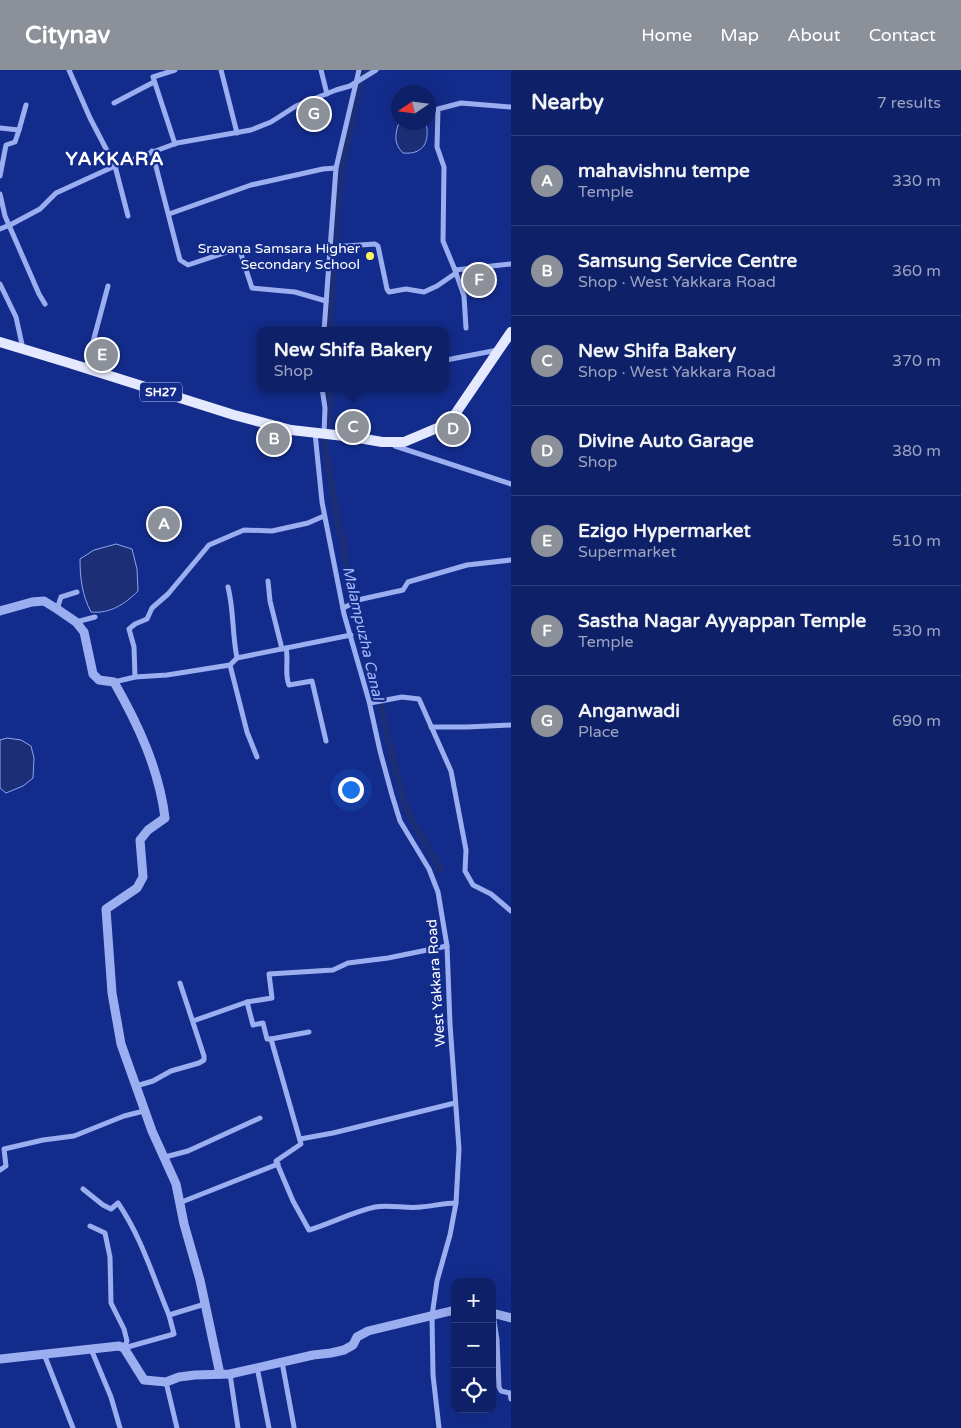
<!DOCTYPE html>
<html lang="en">
<head>
<meta charset="utf-8">
<style>
  body { margin:0; font-family:"Varela Round",sans-serif; background:#17296e; color:#f1f3f6 }
  .controls { position:absolute; right:15px; bottom:15px; display:grid; overflow:hidden; border-radius:10px; box-shadow:0 5px 20px #0002 }
  .controls button { width:45px; height:45px; display:grid; place-items:center; padding:0; border:0; border-bottom:1px solid #2e3e7c; background:#0e2168; color:#f1f3f6; font:25px sans-serif }
  .compass { position:absolute; left:391px; top:15px; width:45px; height:45px; border-radius:50%; background:#0e2168; box-shadow:0 5px 20px #0002; rotate:257deg }
  .you { position:absolute; left:350px; top:719px; width:18px; height:18px; margin:-12px; border:4px solid #fff; border-radius:50%; background:#1a73e8; box-shadow:0 0 0 8px #1a73e833 }
  .badge { display:grid; place-items:center; width:32px; height:32px; border-radius:50%; background:#8c9099; color:#fff; font-size:16px; font-weight:700 }
  .pin { position:absolute; translate:-50% -50%; border:2px solid #fff; box-shadow:0 1px 5px #0006 }
  .popup { position:absolute; left:257px; top:257px; width:192px; height:65px; box-sizing:border-box; display:grid; place-content:center; border-radius:10px; background:#0e2168; filter:drop-shadow(0 1px 4px #0005); font-size:16px; white-space:nowrap; color:#9ba3c0 }
  .popup b { font-size:19px; color:#f1f3f6 }
  .popup::after { content:''; position:absolute; left:50%; top:100%; margin-left:-10px; border:10px solid transparent; border-top-color:#0e2168 }
  .list { margin:0; padding:0; list-style:none }
  h2 { display:flex; justify-content:space-between; align-items:center; height:65px; margin:0; padding:0 20px; font-size:21px }
  h2 small { font-size:16px; font-weight:400; color:#9ba3c0 }
  .list li { display:grid; grid-template-columns:32px 1fr auto; gap:15px; align-items:center; box-sizing:border-box; height:90px; padding:0 20px; border-top:1px solid #2e3e7c }
  .list b { display:block; font-size:19px; white-space:nowrap }
  .list p { margin:0; font-size:16px; white-space:nowrap; color:#9ba3c0 }
  .list em { font-size:16px; font-style:normal; color:#9ba3c0 }
  .icon { flex:none; width:28px; height:28px; fill:none; stroke:currentColor; stroke-width:2; stroke-linecap:round; stroke-linejoin:round }
  .map { position:relative; flex:none; width:511px; height:1358px; overflow:hidden }
  header { display:flex; align-items:center; gap:30px; box-sizing:border-box; height:70px; padding:0 25px; background:#8c9099; color:#fff }
  header strong { font-size:24px }
  nav { display:flex; gap:28px; margin-inline-start:auto; font-size:18px }
  main { display:flex }
  aside { flex:1; background:#0e2168 }
  .map>svg:first-child { display:block }
  .water { fill:#1c2e76; stroke:#8da5f3 }
  .lines { fill:none; stroke-linecap:round; stroke-linejoin:round }
  .canal { stroke:#1c2e76; stroke-width:7 }
  .minor { stroke:#9baef0; stroke-width:5 }
  .tertiary { stroke:#9baef0; stroke-width:9 }
  .primary { stroke:#e5e9ff; stroke-width:10 }
  .poi-dot { fill:#fff65b; stroke:#132c8b; stroke-width:2 }
  .labels { text-anchor:middle; dominant-baseline:central; stroke-width:4.5; stroke-linejoin:round; paint-order:stroke }
  .shield { fill:#132c8b; stroke:#b8c0dc; stroke-width:1 }
  .shield-label { font-size:12px; font-weight:bold; fill:#fff }
  .poi-label { font-size:14px; fill:#fff; stroke:#132c8b; text-anchor:end }
  .street-label { font-size:14px; fill:#fff; stroke:#132c8b }
  .water-label { font-size:15px; font-style:italic; fill:#a7b9f8; stroke:#132c8b }
  .district-label { font-size:19px; font-weight:bold; letter-spacing:1px; fill:#fff; stroke:#132c8b }
</style>
</head>
<body>
<header>
<strong>Citynav</strong>
<nav><a>Home</a><a>Map</a><a>About</a><a>Contact</a></nav>
</header>
<main>
<div class="map">
<svg width="511" height="1358" viewBox="0 0 511 1358">
  <rect width="100%" height="100%" fill="#132c8b"/>
  <!-- water -->
  <g class="water">
    <path d="M403,53H426C430,71 424,85 403,83C394,74 395,66 398,55Z"/>
    <path d="M116,474L132,479L137,499L138,521C125,534 110,544 91,542C82,525 80,508 80,489L94,480Z"/>
    <path d="M7,668L21,670L31,676L34,688L33,708L23,716L6,723L0,718V670Z"/>
  </g>
  <g class="lines">
    <!-- canal -->
    <g class="canal">
      <path d="M330,261L334,183L341,102L362,5L364,0"/>
      <path d="M328,318L331,332L325,376L338,454L343,471L347,503L354,533L375,610L390,677L405,735L413,752L440,799"/>
    </g>
    <!-- minor -->
    <g class="minor">
      <path d="M69,0L90,48L115,96L128,146"/>
      <path d="M221,0L237,63"/>
      <path d="M321,0L327,24"/>
      <path d="M114,33L154,12"/>
      <path d="M511,37L461,33L438,39L437,77L444,97L443,171L455,200L511,194"/>
      <path d="M0,58L19,60L15,72L6,75L0,106"/>
      <path d="M19,60L26,35"/>
      <path d="M175,74L153,7L175,0"/>
      <path d="M152,81L180,190L188,195L239,178L252,218L295,222L326,231"/>
      <path d="M0,124L5,146L39,224L45,234"/>
      <path d="M169,144L251,115L323,99L336,98"/>
      <path d="M0,159L10,155L40,139L56,123L115,96L177,73L251,60L271,52L296,36L336,20L350,16L376,0"/>
      <path d="M331,177L375,174L378,176L387,219L389,222L406,219L424,222L437,216L456,203"/>
      <path d="M455,200L464,226L466,258"/>
      <path d="M0,214L16,247L23,279"/>
      <path d="M324,261L336,98L359,0"/>
      <path d="M446,290L498,280"/>
      <path d="M86,298L108,216"/>
      <path d="M322,318L325,338L324,363"/>
      <path d="M315,363L322,432L344,544L369,631L380,681L392,725L400,751L429,799L438,822L447,876L450,954L459,1079L456,1133L450,1165L437,1211L432,1246L433,1305L439,1358"/>
      <path d="M395,376L511,414"/>
      <path d="M268,511L270,531L282,579"/>
      <path d="M228,517C234,540 232,564 237,588"/>
      <path d="M343,538L362,529L403,520L408,512L467,495L511,490"/>
      <path d="M57,539L61,527L77,522"/>
      <path d="M76,552L95,547"/>
      <path d="M286,578C289,592 284,603 289,615L312,611L326,671"/>
      <path d="M230,595L247,662L257,687"/>
      <path d="M135,607L134,577L129,559L135,554L147,549L152,538L168,524L209,475L244,460L272,461L308,453L324,446"/>
      <path d="M114,612L135,607L167,605L230,595L237,588L351,565"/>
      <path d="M370,633L402,627L419,629L451,701L466,780L465,801L473,815L491,824L511,841"/>
      <path d="M431,657H467L511,655"/>
      <path d="M247,932L253,955L263,953L267,969H271"/>
      <path d="M193,951L247,932L272,928L269,904L333,900L348,893L388,888L447,876"/>
      <path d="M309,962L271,969L301,1074L276,1091L293,1131L309,1160C332,1153 352,1142 375,1137C390,1134 406,1139 421,1137C433,1136 444,1133 456,1133"/>
      <path d="M136,1016L153,1011L171,1001L199,993L204,990V986L180,913"/>
      <path d="M300,1069L333,1063L455,1033"/>
      <path d="M165,1087L188,1081L260,1048"/>
      <path d="M0,1100L6,1096L4,1079L43,1070L74,1066L124,1046L144,1041"/>
      <path d="M83,1119L103,1135L111,1139L118,1133C142,1168 153,1207 169,1245L205,1234"/>
      <path d="M179,1133L278,1094"/>
      <path d="M90,1156L105,1163L110,1187L111,1233L124,1259L127,1271L124,1278"/>
      <path d="M493,1244L497,1270L499,1317L501,1321L510,1323L511,1329"/>
      <path d="M124,1278L174,1264L169,1245"/>
      <path d="M91,1279L111,1327L120,1358"/>
      <path d="M44,1284L73,1358"/>
      <path d="M282,1292L294,1357"/>
      <path d="M257,1297L269,1358"/>
      <path d="M230,1304L238,1358"/>
      <path d="M166,1312L177,1358"/>
    </g>
    <!-- tertiary -->
    <g class="tertiary">
      <path d="M0,541L32,532L44,531L57,539L76,552L84,562L93,604L99,610L114,612C138,654 159,699 165,748L148,760L140,770L143,807L137,818L106,839L112,923L121,974L152,1061L176,1114L184,1154L200,1210L220,1304"/>
      <path d="M492,1243L511,1248"/>
      <path d="M0,1289L119,1276L124,1278L144,1310L166,1312L179,1307L195,1305L230,1304L313,1285L331,1283L344,1280L353,1275L357,1267L368,1261L455,1240"/>
    </g>
    <!-- primary -->
    <path class="primary" d="M0,272L66,292L234,345L291,360L353,367L382,372H404L449,353L511,262"/>
  </g>
  <!-- markers -->
  <circle class="poi-dot" cx="370" cy="186" r="5"/>
  <g class="labels">
    <!-- shield labels -->
    <rect class="shield" x="140" y="312.5" width="42" height="19" rx="4"/>
    <g class="shield-label">
      <text x="161" y="322">SH27</text>
    </g>
    <!-- poi labels -->
    <g class="poi-label">
      <text x="360" y="178">Sravana Samsara Higher<tspan x="360" dy="16">Secondary School</tspan></text>
    </g>
    <!-- street labels -->
    <g class="street-label">
      <text transform="translate(436 913) rotate(-94)">West Yakkara Road</text>
    </g>
    <!-- water labels -->
    <g class="water-label">
      <text transform="translate(363 563) rotate(77)">Malampuzha Canal</text>
    </g>
    <!-- district labels -->
    <g class="district-label">
      <text x="115" y="89">YAKKARA</text>
    </g>
  </g>
</svg>
<div class="controls">
<button>+</button>
<button>−</button>
<button><svg class="icon" aria-label="locate" viewBox="0 0 24 24"><circle cx="12" cy="12" r="6"/><path d="M12 2v4M12 18v4M2 12h4M18 12h4"/></svg></button>
</div>
<svg class="compass" viewBox="-18 -18 36 36"><path d="M0-13l5 13h-10z" fill="#e53935"/><path d="M0 13l5-13h-10z" fill="#9ba3c0"/></svg>
<div class="you"></div>
<div class="pin badge" style="left:164px;top:454px">A</div>
<div class="pin badge" style="left:274px;top:369px">B</div>
<div class="pin badge" style="left:353px;top:357px">C</div>
<div class="popup"><b>New Shifa Bakery</b>Shop</div>
<div class="pin badge" style="left:453px;top:359px">D</div>
<div class="pin badge" style="left:102px;top:285px">E</div>
<div class="pin badge" style="left:479px;top:210px">F</div>
<div class="pin badge" style="left:314px;top:44px">G</div>
</div>
<aside>
<h2>Nearby<small>7 results</small></h2>
<ul class="list">
<li><span class="badge">A</span><div><b>mahavishnu tempe</b><p>Temple</p></div><em>330 m</em></li>
<li><span class="badge">B</span><div><b>Samsung Service Centre</b><p>Shop · West Yakkara Road</p></div><em>360 m</em></li>
<li><span class="badge">C</span><div><b>New Shifa Bakery</b><p>Shop · West Yakkara Road</p></div><em>370 m</em></li>
<li><span class="badge">D</span><div><b>Divine Auto Garage</b><p>Shop</p></div><em>380 m</em></li>
<li><span class="badge">E</span><div><b>Ezigo Hypermarket</b><p>Supermarket</p></div><em>510 m</em></li>
<li><span class="badge">F</span><div><b>Sastha Nagar Ayyappan Temple</b><p>Temple</p></div><em>530 m</em></li>
<li><span class="badge">G</span><div><b>Anganwadi</b><p>Place</p></div><em>690 m</em></li>
</ul>
</aside>
</main>
</body>
</html>
